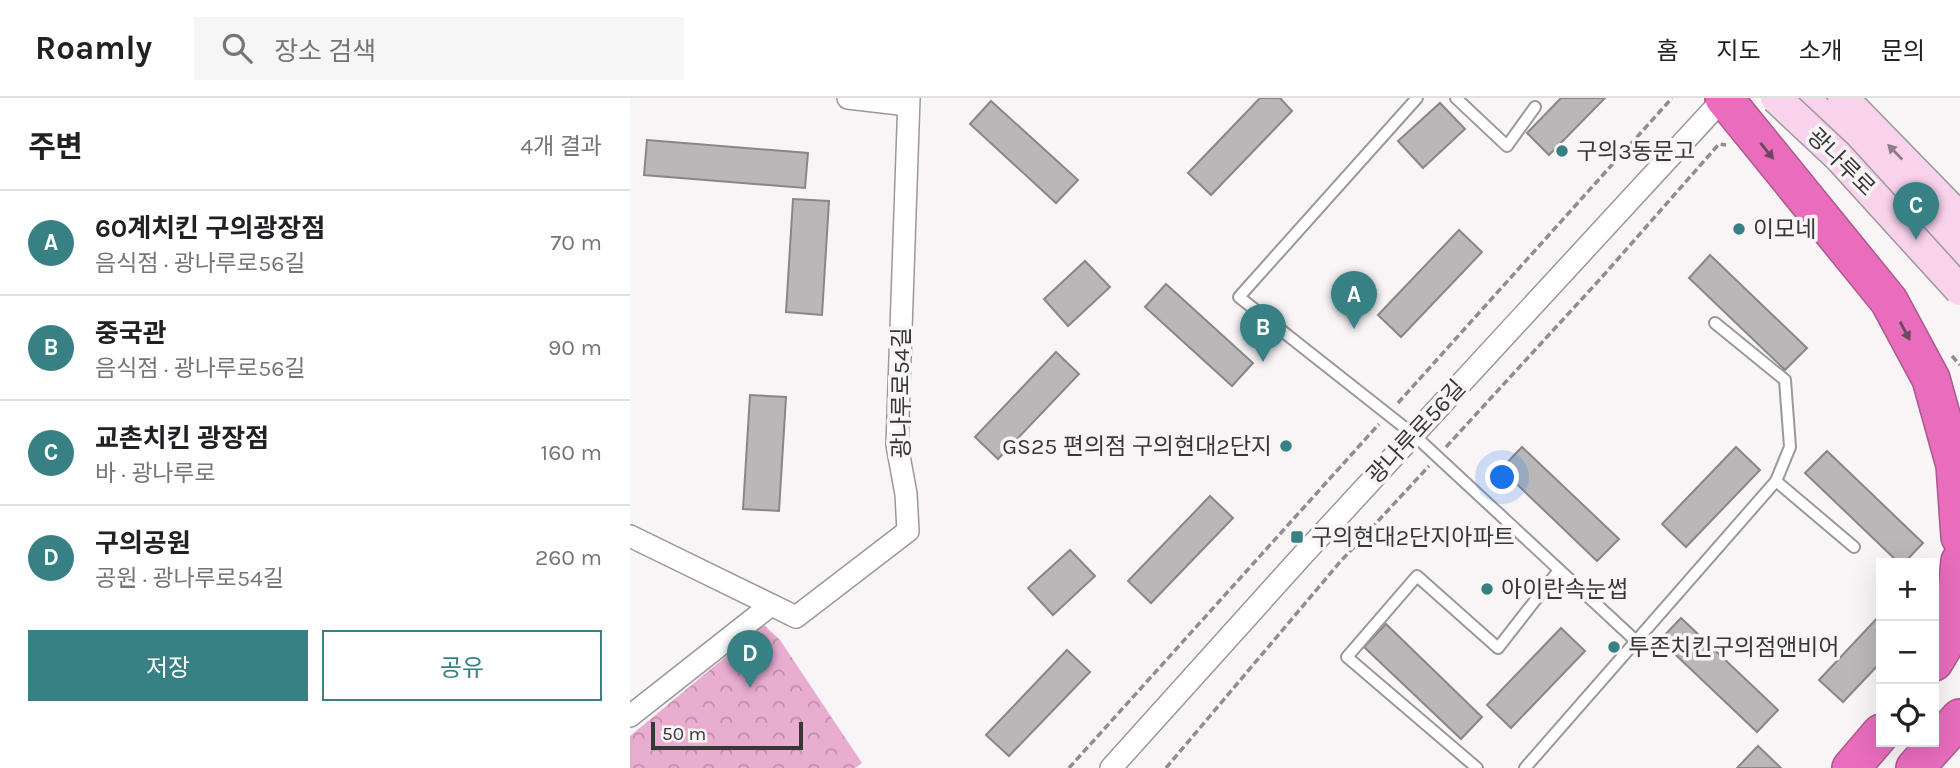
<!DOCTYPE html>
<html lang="ko">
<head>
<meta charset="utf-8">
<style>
  body { margin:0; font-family:Karla,"Noto Sans KR",sans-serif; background:#f6f6f6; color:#202124 }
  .controls { position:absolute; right:21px; bottom:21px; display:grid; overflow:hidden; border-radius:0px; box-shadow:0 7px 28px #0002 }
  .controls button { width:63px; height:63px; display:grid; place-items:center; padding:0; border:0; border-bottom:2px solid #e0e0e0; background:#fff; color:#202124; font:35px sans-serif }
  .scale { position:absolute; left:21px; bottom:18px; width:152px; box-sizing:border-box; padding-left:7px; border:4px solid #383737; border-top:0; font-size:19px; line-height:24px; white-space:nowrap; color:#383737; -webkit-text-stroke:5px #f9f5f7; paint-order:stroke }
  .you { position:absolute; left:873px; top:380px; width:24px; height:24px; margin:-18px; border:5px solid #fff; border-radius:50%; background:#1a73e8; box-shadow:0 0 0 10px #1a73e833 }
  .badge { display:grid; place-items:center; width:46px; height:46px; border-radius:50%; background:#378084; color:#fff; font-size:23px; font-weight:700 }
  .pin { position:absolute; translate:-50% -58px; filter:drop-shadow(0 2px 4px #0008) }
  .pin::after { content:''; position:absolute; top:37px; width:24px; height:21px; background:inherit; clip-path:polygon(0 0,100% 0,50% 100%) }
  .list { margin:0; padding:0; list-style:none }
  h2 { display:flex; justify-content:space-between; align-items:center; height:91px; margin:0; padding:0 28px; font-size:30px }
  h2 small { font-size:23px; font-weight:400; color:#757577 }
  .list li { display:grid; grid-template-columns:46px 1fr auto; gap:21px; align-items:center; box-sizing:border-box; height:105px; padding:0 28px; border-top:2px solid #e0e0e0 }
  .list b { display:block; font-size:26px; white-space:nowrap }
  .list p { margin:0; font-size:23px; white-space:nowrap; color:#757577 }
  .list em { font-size:23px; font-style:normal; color:#757577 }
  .actions { display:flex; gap:14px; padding:21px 28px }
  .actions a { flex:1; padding:16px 0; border:2px solid #378084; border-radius:0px; text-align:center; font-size:24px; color:#378084 }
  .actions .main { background:#378084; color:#fff }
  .icon { flex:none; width:38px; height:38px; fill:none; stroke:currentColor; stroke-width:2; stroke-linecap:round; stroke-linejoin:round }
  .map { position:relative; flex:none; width:1330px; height:670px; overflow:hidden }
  header { display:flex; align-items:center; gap:42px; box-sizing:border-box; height:98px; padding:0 35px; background:#fff; border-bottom:2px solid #e0e0e0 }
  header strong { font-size:33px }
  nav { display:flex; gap:38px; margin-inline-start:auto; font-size:24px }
  .search { width:490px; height:63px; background:#f6f6f6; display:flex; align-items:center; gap:18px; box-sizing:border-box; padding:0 24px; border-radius:0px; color:#757577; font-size:26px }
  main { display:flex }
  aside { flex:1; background:#fff }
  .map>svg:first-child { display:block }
  .park { fill:url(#park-crowns) }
  .building { fill:#bab7b9; stroke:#898687; stroke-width:2 }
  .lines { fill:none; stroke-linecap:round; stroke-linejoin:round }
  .lane-casing { stroke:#9b989a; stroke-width:14 }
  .street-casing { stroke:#9b989a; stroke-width:24 }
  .secondary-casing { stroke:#9b989a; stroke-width:33 }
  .highway-casing { stroke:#ab598e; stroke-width:40 }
  .path { stroke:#8f8d8e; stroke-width:3.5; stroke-dasharray:7 3.5; stroke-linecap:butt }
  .lane { stroke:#fff; stroke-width:10 }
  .street { stroke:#fff; stroke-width:21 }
  .secondary { stroke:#f8d3eb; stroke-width:30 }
  .highway { stroke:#e96cbd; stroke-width:37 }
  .secondary-bridge-casing { stroke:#9b989a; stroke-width:33; stroke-linecap:butt }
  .secondary-bridge { stroke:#f8d3eb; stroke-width:30 }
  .oneway { fill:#6d475f }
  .oneway2 { fill:#8e7d88 }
  .poi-dot { fill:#378084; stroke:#f9f5f7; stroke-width:2.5 }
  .labels { text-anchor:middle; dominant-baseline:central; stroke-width:7; stroke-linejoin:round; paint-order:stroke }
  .poi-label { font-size:23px; fill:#383737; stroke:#f9f5f7; text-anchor:start }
  .street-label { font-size:23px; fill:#383737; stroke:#f9f5f7 }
</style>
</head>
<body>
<header>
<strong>Roamly</strong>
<div class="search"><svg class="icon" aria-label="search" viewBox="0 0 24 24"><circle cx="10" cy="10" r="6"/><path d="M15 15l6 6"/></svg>장소 검색</div>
<nav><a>홈</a><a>지도</a><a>소개</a><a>문의</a></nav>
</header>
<main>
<aside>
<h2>주변<small>4개 결과</small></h2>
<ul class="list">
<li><span class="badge">A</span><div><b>60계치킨 구의광장점</b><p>음식점 · 광나루로56길</p></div><em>70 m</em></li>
<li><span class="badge">B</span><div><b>중국관</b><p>음식점 · 광나루로56길</p></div><em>90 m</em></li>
<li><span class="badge">C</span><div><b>교촌치킨 광장점</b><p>바 · 광나루로</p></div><em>160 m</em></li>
<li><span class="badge">D</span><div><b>구의공원</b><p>공원 · 광나루로54길</p></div><em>260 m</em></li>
</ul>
<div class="actions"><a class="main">저장</a><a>공유</a></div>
</aside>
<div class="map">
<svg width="1330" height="670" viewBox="0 0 1330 670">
  <defs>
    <pattern id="park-crowns" width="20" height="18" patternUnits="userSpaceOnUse" patternTransform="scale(1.75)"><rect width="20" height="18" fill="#e9add0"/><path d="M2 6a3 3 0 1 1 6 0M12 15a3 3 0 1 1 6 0" fill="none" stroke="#be8eaa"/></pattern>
  </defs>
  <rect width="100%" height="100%" fill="#f9f5f7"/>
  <!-- park -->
  <path class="park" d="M134,527L150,542L232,665L225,670H0V638Z"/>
  <!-- building -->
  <g class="building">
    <path d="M630,0H650L662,13L581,97L558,75Z"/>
    <path d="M931,0H975L919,57L897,35Z"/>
    <path d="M361,3L448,82L426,105L340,26Z"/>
    <path d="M810,5L835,31L793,70L768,43Z"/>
    <path d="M17,42L178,55L175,90L14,77Z"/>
    <path d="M163,101L199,103L192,217L156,214Z"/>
    <path d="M829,132L852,154L771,239L748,217Z"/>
    <path d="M1080,157L1177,250L1155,272L1059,180Z"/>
    <path d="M455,163L480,189L438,228L414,201Z"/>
    <path d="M536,186L623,265L602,288L515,209Z"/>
    <path d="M426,254L449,276L368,361L345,339Z"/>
    <path d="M120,297L156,299L149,413L113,411Z"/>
    <path d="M892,349L989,441L967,463L871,371Z"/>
    <path d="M1106,349L1130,372L1056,449L1032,426Z"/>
    <path d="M1197,353L1293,445L1274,465H1269L1175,375Z"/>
    <path d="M580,398L603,420L521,505L498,483Z"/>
    <path d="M440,452L465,478L423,517L398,490Z"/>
    <path d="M1251,516V564L1213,604L1189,582Z"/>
    <path d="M1051,520L1148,612L1127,634L1030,542Z"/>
    <path d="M756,526L852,619L831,641L734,549Z"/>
    <path d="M931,530L955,553L881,630L857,607Z"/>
    <path d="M437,552L460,574L379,658L356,637Z"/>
    <path d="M1128,648L1151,670H1107Z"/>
  </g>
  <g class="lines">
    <defs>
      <g id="lane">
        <path d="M787,0L609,199L784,337L1006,543"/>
        <path d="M826,0L877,48L905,9"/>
        <path d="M1085,225L1155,282L1160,349L1146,383"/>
        <path d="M847,670L717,559L787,478L868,550L929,472"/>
        <path d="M895,670L1146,383L1224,449"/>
      </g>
      <g id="street">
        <path d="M218,0L278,7"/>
        <path d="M0,438L166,519L278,433L276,396L267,347L279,0"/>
        <path d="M0,618L141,507"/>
        <path d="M481,670L671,459L1094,0"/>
      </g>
      <g id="secondary">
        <path d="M1174,0L1226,50L1330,157"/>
        <path d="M1213,0L1330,120"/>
      </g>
      <g id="highway">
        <path d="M1094,0L1259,203L1301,281L1325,367L1330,439"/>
        <path d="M1304,564L1323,532L1330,463"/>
        <path d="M1221,670L1251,635"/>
        <path d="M1285,670L1330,620"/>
      </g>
    </defs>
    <!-- lane casing -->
    <use href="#lane" class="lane-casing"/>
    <!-- street casing -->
    <use href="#street" class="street-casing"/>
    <!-- secondary casing -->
    <use href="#secondary" class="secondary-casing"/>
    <!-- highway casing -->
    <use href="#highway" class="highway-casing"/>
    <!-- path -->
    <g class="path">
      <path d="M1322,258L1330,267"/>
      <path d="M768,305L1042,0"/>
      <path d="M816,349L972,179L1089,46L1096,47"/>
      <path d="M439,670L749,326"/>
      <path d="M536,670L710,464L799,368"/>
    </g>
    <!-- lane -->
    <use href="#lane" class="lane"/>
    <!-- street -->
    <use href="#street" class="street"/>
    <!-- secondary -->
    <use href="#secondary" class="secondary"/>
    <!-- highway -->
    <use href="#highway" class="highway"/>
    <defs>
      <path id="secondary-bridge" d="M1146,0L1208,58L1330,192"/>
    </defs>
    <!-- secondary-bridge casing -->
    <use href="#secondary-bridge" class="secondary-bridge-casing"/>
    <!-- secondary-bridge -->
    <use href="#secondary-bridge" class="secondary-bridge"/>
  </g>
  <!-- one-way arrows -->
  <defs><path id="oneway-solid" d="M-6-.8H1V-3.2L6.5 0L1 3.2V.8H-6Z" transform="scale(1.75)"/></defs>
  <g class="oneway">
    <use href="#oneway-solid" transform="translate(1137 53) rotate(51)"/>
    <use href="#oneway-solid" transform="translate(1275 233) rotate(62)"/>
  </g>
  <use class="oneway2" href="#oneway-solid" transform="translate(1265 54) rotate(-134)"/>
  <!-- markers -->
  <g class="poi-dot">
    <circle cx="932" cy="53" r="7"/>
    <circle cx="1109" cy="131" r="7"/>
    <circle cx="656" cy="348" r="7"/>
    <rect x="660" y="432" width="14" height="14" rx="3.5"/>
    <circle cx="857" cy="491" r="7"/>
    <circle cx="984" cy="549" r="7"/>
  </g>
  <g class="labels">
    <!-- poi labels -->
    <g class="poi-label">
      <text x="946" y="53">구의3동문고</text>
      <text x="1123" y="131">이모네</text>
      <text x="642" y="348" text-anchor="end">GS25 편의점 구의현대2단지</text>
      <text x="681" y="439">구의현대2단지아파트</text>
      <text x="871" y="491">아이란속눈썹</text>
      <text x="998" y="549">투존치킨구의점앤비어</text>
    </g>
    <!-- street labels -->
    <g class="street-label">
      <text transform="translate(1211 64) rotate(45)">광나루로</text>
      <text transform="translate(271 295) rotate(-90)">광나루로54길</text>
      <text transform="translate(786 334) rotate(-47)">광나루로56길</text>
    </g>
  </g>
</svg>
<div class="controls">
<button>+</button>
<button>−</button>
<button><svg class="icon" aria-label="locate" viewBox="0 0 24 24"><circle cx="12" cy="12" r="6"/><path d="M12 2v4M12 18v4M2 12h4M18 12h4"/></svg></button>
</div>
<div class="scale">50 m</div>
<div class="you"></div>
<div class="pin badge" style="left:724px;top:231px">A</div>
<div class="pin badge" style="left:633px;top:264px">B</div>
<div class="pin badge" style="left:1286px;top:142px">C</div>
<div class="pin badge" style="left:120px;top:590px">D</div>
</div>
</main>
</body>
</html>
